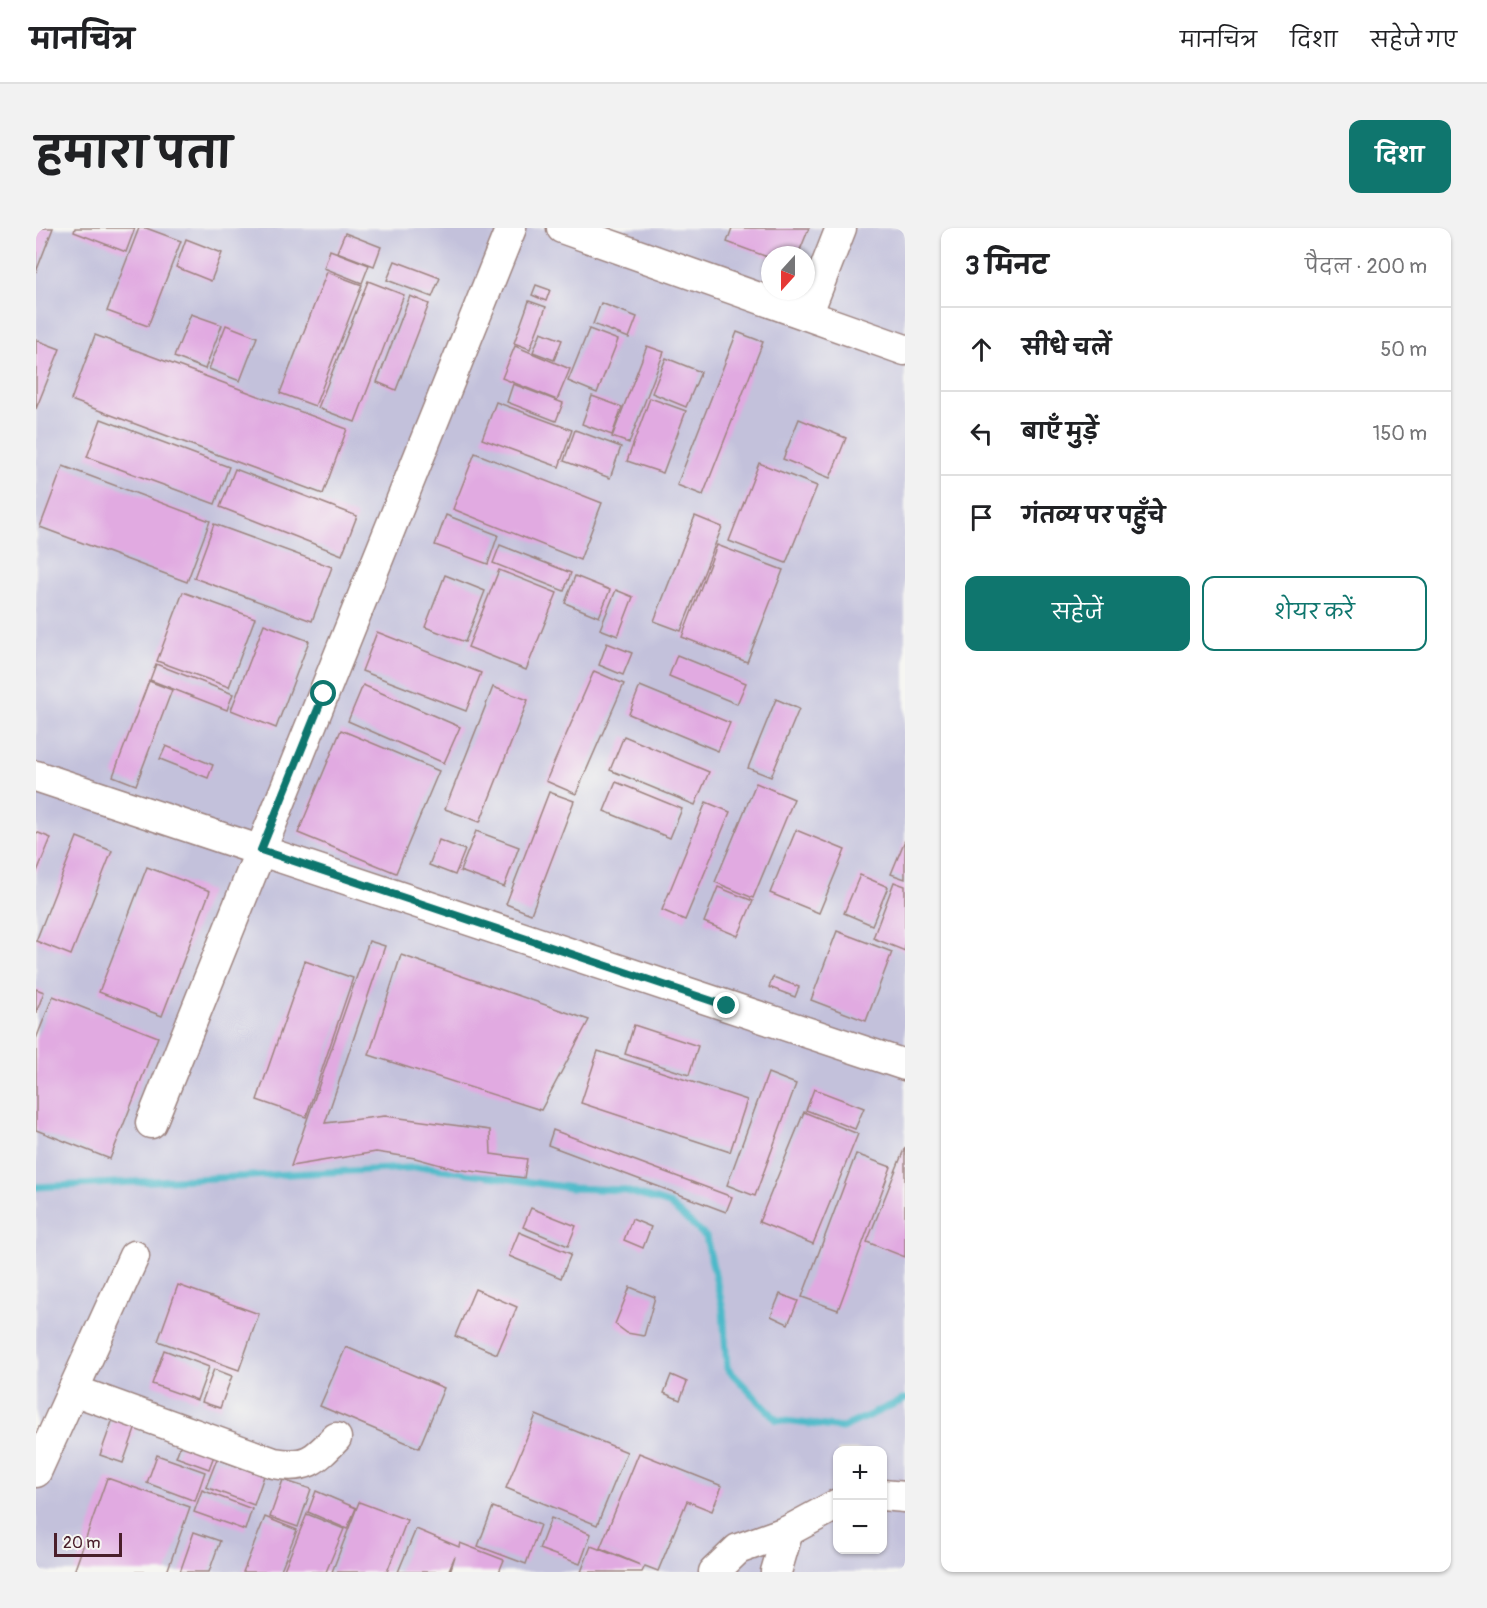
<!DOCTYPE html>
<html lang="hi">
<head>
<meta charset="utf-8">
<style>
  body { margin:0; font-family:Pangolin,"Playpen Sans Deva",sans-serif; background:#f2f2f2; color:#202124 }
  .controls { position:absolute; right:18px; bottom:18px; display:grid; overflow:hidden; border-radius:12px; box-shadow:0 2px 4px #0004 }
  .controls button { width:54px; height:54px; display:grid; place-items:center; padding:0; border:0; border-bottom:2px solid #e0e0e0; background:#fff; color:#202124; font:30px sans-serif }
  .compass { position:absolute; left:725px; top:18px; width:54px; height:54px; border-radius:50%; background:#fff; box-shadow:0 2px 4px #0004; rotate:201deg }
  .scale { position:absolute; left:18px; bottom:15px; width:68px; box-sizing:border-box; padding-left:6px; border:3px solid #4a1f2b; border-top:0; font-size:16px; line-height:21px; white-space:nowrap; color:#4a1f2b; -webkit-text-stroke:4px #f6f6f2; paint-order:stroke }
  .stop { position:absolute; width:18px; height:18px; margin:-14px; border:4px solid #0f766e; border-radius:50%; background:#fff }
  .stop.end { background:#0f766e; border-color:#fff; box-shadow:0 2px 6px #0008 }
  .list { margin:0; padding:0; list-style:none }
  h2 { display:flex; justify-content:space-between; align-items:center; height:78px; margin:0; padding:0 24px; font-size:26px }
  h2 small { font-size:20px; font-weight:400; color:#757577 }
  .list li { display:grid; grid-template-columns:39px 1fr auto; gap:18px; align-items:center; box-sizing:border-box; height:84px; padding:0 24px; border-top:2px solid #e0e0e0 }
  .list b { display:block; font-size:22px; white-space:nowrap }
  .list em { font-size:20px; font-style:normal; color:#757577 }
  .actions { display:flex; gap:12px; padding:18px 24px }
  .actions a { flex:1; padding:14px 0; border:2px solid #0f766e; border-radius:12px; text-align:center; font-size:21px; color:#0f766e }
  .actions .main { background:#0f766e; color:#fff }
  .icon { flex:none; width:33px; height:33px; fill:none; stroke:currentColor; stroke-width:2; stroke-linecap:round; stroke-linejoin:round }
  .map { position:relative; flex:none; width:869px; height:1344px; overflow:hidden; border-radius:12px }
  header { display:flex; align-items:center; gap:36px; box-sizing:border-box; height:84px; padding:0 30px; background:#fff; border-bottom:2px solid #e0e0e0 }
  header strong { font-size:28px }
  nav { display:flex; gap:33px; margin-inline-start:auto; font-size:21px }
  .intro { display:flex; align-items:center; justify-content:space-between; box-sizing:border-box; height:144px; padding:0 36px }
  h1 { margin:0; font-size:42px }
  .button { padding:15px 27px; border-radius:12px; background:#0f766e; color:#fff; font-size:21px; font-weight:700 }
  main { display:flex; gap:36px; padding:0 36px }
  aside { flex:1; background:#fff; border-radius:12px; box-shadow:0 2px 4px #0004 }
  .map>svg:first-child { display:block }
  .industrial { fill:#c3c1db; fill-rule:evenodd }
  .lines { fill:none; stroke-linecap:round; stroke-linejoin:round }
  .stream { stroke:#4db9c9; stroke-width:7 }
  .building { fill:#e1aae1 }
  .minor-casing { stroke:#9d8480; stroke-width:33 }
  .minor { stroke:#fff; stroke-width:30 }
  .route { stroke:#0f766e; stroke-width:8 }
</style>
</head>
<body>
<header>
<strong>मानचित्र</strong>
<nav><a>मानचित्र</a><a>दिशा</a><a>सहेजे गए</a></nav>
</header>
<div class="intro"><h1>हमारा पता</h1><a class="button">दिशा</a></div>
<main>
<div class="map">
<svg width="869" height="1344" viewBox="0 0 869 1344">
  <rect width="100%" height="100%" fill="#f6f6f2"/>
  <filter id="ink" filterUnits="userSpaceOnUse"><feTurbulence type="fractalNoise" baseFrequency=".0167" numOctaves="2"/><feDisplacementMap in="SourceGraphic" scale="12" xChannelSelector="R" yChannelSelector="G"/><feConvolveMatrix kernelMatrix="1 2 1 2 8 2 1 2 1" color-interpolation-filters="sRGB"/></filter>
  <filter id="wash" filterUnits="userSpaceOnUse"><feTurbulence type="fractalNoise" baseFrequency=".008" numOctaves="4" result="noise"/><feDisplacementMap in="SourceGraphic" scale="24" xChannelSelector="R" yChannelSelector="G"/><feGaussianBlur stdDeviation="1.35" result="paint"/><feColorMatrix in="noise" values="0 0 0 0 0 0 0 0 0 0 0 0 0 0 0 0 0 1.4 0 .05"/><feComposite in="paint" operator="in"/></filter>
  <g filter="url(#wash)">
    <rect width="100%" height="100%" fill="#f0ead6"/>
    <!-- industrial -->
    <path class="industrial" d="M0,0H869V1344H0ZM734,27H770V63H734ZM802,1222H846V1322H802Z"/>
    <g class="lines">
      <!-- stream -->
      <path class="stream" d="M0,959L392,939L535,960L587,962L633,976L670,1009L687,1081L691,1140L741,1192L806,1200L869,1171"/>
    </g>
    <g id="blocks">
      <!-- building -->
      <g class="building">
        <path d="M0,0H17L0,44Z"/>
        <path d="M39,0H99L90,24L38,4Z"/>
        <path d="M103,0H110L145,13L112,98L71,83Z"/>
        <path d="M696,0H773L762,27H734V30L691,14Z"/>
        <path d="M309,5L345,19L338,38L301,24Z"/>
        <path d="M150,11L186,25L175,53L140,39Z"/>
        <path d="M294,22L333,37L326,55L288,40Z"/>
        <path d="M359,33L404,50L396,69L351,52Z"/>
        <path d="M291,44L326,57L279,178L244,165Z"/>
        <path d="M332,53L368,67L319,194L282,180Z"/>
        <path d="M500,57L514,62L510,73L496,67Z"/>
        <path d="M374,68L393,76L360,162L341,154Z"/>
        <path d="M493,73L510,79L494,121L478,115Z"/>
        <path d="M565,75L601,89L593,110L557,96Z"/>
        <path d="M155,86L186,97L169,141L138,129Z"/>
        <path d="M190,97L221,109L204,153L173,141Z"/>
        <path d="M553,101L582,112L561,165L532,153Z"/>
        <path d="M505,104L526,112L518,132L497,124Z"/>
        <path d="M701,104L727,114L667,267L641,257Z"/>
        <path d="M59,107L311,201L287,266L35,172Z"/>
        <path d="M0,112L24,121L0,181Z"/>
        <path d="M479,118L534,141L521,172L466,150Z"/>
        <path d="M611,118L628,124L593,215L576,209Z"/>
        <path d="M630,130L665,144L650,179L616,165Z"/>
        <path d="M477,156L527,175L520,193L471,174Z"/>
        <path d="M556,168L586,179L576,207L546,196Z"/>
        <path d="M614,170L650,183L627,245L591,233Z"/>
        <path d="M460,174L536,202L523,239L446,211Z"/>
        <path d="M65,191L193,239L179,276L51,229Z"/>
        <path d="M763,191L810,210L794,250L747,231Z"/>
        <path d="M539,202L585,219L574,250L528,233Z"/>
        <path d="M439,225L566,275L544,332L417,281Z"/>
        <path d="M723,235L781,258L750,335L693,313Z"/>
        <path d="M27,238L174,293L151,354L4,299Z"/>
        <path d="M199,241L321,288L306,327L184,279Z"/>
        <path d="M410,287L462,307L452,336L399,317Z"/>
        <path d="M659,288L686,299L645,403L618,393Z"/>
        <path d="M178,296L296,339L276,393L158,350Z"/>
        <path d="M464,317L535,345L528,363L457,335Z"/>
        <path d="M681,317L747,342L711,434L646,409Z"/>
        <path d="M463,342L521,365L490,442L432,419Z"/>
        <path d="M409,347L449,363L429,414L389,399Z"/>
        <path d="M539,348L574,362L563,389L529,375Z"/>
        <path d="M580,362L597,369L582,408L564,401Z"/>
        <path d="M147,364L219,390L193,459L121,433Z"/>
        <path d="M228,396L273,413L240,500L195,482Z"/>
        <path d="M341,404L445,445L430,483L326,443Z"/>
        <path d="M571,415L596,425L587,447L563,437Z"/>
        <path d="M641,427L710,455L701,476L633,448Z"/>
        <path d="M120,436L197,466L191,482L114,452Z"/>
        <path d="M558,443L588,456L540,566L510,553Z"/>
        <path d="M113,453L136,462L100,557L77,548Z"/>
        <path d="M327,457L424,499L408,535L312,493Z"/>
        <path d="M604,458L694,495L682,523L593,486Z"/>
        <path d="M457,459L492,472L444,594L409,581Z"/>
        <path d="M740,471L763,481L735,549L712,540Z"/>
        <path d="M305,502L403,543L360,645L262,605Z"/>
        <path d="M588,508L673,544L659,577L574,542Z"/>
        <path d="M130,518L177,537L172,550L124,531Z"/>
        <path d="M580,554L646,581L634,610L568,583Z"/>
        <path d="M720,555L758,571L717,670L679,654Z"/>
        <path d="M513,564L538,573L495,686L470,676Z"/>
        <path d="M670,574L694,584L649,692L626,682Z"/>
        <path d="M760,602L809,622L783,685L734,665Z"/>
        <path d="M440,603L483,619L468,659L424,643Z"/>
        <path d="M0,604L15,610L0,646Z"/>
        <path d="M41,609L76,623L35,727L0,713Z"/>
        <path d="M403,612L429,622L419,647L393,637Z"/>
        <path d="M869,612V651L855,646Z"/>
        <path d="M111,639L174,663L126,788L63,764Z"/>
        <path d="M824,647L852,659L836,697L808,685Z"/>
        <path d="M858,654L869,658V723L837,710Z"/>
        <path d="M682,659L717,673L702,708L668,694Z"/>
        <path d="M801,703L856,724L830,793L775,772Z"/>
        <path d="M333,713L349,718L289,895L349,888L454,902L455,926L491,931L488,950L419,941L379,930L340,924L255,938Z"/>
        <path d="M365,727L553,792L505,882L333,827Z"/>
        <path d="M269,733L317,750L270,889L221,872Z"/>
        <path d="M737,749L763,759L759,769L733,759Z"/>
        <path d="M0,761L8,764L0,785Z"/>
        <path d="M17,768L122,809L74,931L0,902V811Z"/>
        <path d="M598,797L662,818L653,847L589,826Z"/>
        <path d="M562,823L711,872L694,924L545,875Z"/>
        <path d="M732,845L760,856L719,968L691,957Z"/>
        <path d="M778,861L828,880L819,901L770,882Z"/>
        <path d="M768,884L822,906L777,1016L723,994Z"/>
        <path d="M517,902L696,969L690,984L512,917Z"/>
        <path d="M869,919V1029L831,1014Z"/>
        <path d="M820,926L855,939L802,1082L766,1069Z"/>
        <path d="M495,980L540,998L532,1018L487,999Z"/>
        <path d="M596,991L615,999L607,1020L588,1012Z"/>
        <path d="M483,1004L535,1026L525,1050L473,1028Z"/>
        <path d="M142,1057L223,1086L203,1142L122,1113Z"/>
        <path d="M594,1059L619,1069L608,1108L591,1105L579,1096Z"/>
        <path d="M439,1061L481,1079L461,1126L419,1108Z"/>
        <path d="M744,1066L762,1073L752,1096L735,1088Z"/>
        <path d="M310,1119L408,1160L383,1220L284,1178Z"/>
        <path d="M128,1122L173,1139L161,1172L116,1156Z"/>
        <path d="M178,1141L196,1148L184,1180L166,1174Z"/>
        <path d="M635,1147L651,1154L644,1172L628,1165Z"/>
        <path d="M500,1187L591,1224L561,1297L470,1260Z"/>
        <path d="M78,1188L101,1196L87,1235L64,1227Z"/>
        <path d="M146,1213L179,1225L173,1241L140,1229Z"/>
        <path d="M603,1225L686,1258L676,1283L651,1273L622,1343L609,1338L606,1344H545L555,1318L604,1337L564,1320Z"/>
        <path d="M121,1227L169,1244L159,1273L111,1255Z"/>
        <path d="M181,1231L228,1248L218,1277L170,1259Z"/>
        <path d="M71,1250L154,1279L131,1344H38Z"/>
        <path d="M247,1252L275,1261L262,1299L234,1289Z"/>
        <path d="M166,1262L216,1281L209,1302L158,1284Z"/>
        <path d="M280,1263L320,1280L311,1301L272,1284Z"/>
        <path d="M323,1274L371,1292L351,1344H296Z"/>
        <path d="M457,1279L504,1297L490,1336L442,1318Z"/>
        <path d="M271,1286L308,1301L290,1344H247Z"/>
        <path d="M229,1289L261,1302L244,1344H207Z"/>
        <path d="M515,1290L555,1306L544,1336L503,1321Z"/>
        <path d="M380,1301L423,1319L424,1315L468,1332L463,1344H414L419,1328L412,1344H362Z"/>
        <path d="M158,1304L184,1313L173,1344H144Z"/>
      </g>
    </g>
  </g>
  <g filter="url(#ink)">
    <use href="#blocks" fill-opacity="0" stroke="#9d8480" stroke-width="1.5"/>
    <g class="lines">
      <defs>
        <g id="minor">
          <path d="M526,0L869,122"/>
          <path d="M771,87L805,0"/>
          <path d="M0,548L869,837"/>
          <path d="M115,895L475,0"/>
          <path d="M37,1162L238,1235C270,1241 279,1232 300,1210"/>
          <path d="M0,1244L98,1028"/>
          <path d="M846,1267L869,1269"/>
          <path d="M678,1344L702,1321L752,1303L802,1276"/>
          <path d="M740,1344L752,1303"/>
        </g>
      </defs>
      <!-- minor casing -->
      <use href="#minor" class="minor-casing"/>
      <!-- minor -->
      <use href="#minor" class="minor"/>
    </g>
  </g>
  <g class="lines" filter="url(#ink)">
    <!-- route -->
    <path class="route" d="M288,466L225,622L691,778"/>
  </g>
</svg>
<div class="controls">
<button>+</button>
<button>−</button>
</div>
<svg class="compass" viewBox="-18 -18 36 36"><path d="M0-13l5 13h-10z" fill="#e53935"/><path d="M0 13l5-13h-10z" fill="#757577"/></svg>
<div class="scale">20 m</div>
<div class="stop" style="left:288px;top:466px"></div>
<div class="stop end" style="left:691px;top:778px"></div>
</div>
<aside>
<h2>3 मिनट<small>पैदल · 200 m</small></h2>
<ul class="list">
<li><svg class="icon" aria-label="ahead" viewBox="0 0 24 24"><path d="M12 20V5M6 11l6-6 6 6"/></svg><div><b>सीधे चलें</b></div><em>50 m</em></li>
<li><svg class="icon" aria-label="left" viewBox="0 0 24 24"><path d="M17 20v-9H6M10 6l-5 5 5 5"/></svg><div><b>बाएँ मुड़ें</b></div><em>150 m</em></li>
<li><svg class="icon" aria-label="arrive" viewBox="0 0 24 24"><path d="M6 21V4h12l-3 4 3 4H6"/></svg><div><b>गंतव्य पर पहुँचे</b></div></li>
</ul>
<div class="actions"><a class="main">सहेजें</a><a>शेयर करें</a></div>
</aside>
</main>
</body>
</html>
